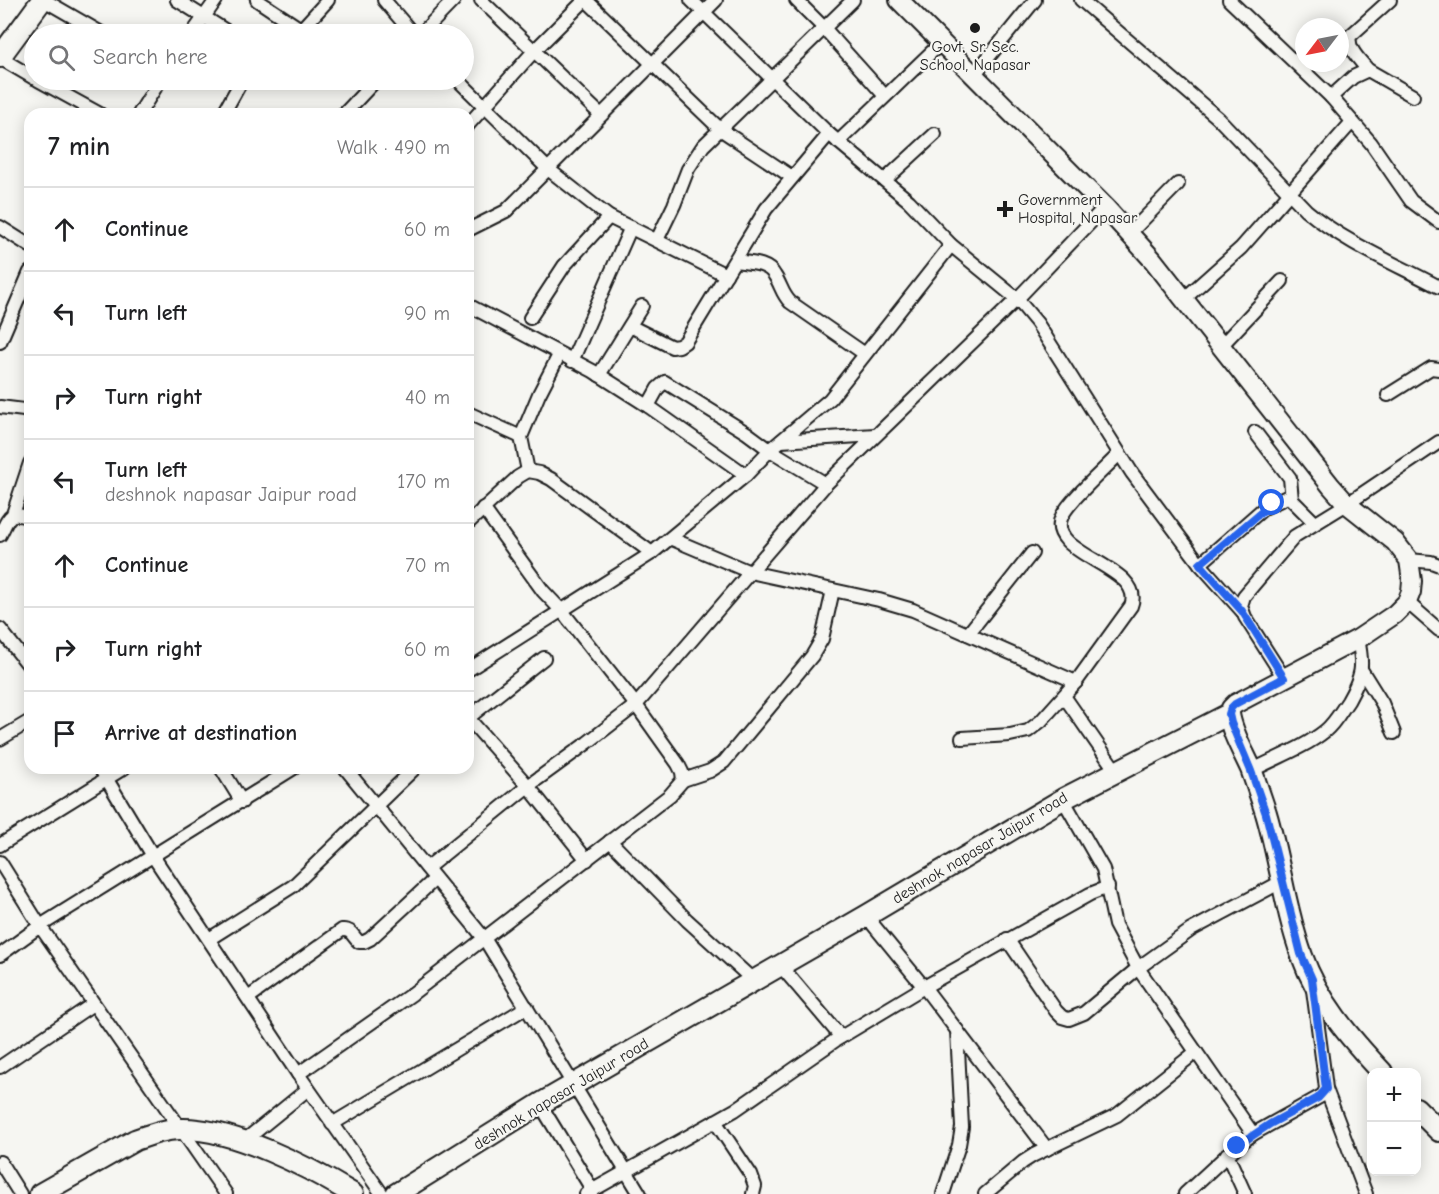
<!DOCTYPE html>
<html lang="en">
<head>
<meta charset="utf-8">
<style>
  body { margin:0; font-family:"Comic Neue",sans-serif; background:#f6f6f6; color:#202124 }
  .controls { position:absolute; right:18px; bottom:18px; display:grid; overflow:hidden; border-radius:12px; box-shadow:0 3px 15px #0003 }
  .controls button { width:54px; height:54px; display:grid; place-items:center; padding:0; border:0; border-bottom:2px solid #e0e0e0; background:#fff; color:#202124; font:30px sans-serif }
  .compass { position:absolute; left:1295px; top:18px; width:54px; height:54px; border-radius:50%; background:#fff; box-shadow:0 3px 15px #0003; rotate:238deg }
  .stop { position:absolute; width:18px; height:18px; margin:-14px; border:4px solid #2563eb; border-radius:50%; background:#fff }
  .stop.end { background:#2563eb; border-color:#fff; box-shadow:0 2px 6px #0008 }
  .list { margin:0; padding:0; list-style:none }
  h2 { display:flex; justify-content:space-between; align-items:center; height:78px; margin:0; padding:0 24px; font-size:26px }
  h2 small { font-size:20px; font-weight:400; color:#757577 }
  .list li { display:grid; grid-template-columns:39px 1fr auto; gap:18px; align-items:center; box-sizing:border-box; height:84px; padding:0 24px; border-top:2px solid #e0e0e0 }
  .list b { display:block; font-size:22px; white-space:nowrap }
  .list p { margin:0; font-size:20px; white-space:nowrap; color:#757577 }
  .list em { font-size:20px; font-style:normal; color:#757577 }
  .icon { flex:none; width:33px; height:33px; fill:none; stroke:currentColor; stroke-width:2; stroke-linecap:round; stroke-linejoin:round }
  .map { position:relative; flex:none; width:1439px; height:1194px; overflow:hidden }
  .search { position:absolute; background:#fff; box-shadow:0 3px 15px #0003; left:24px; top:24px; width:450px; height:66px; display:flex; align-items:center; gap:15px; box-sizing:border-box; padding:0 21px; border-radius:33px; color:#757577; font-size:22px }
  .panel { position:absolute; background:#fff; box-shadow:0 3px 15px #0003; left:24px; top:108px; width:450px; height:666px; border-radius:18px }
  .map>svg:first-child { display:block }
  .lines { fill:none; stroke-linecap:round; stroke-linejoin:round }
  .street-casing { stroke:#1c1c1c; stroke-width:16 }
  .secondary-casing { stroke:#1c1c1c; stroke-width:22 }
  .primary-casing { stroke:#1c1c1c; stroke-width:24 }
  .street { stroke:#f6f6f2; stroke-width:12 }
  .secondary { stroke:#f6f6f2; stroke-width:18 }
  .primary { stroke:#f6f6f2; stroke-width:20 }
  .route { stroke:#2563eb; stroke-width:8 }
  .poi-dot { fill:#1c1c1c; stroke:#f6f6f2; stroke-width:2 }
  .labels { text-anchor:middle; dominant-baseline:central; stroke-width:4.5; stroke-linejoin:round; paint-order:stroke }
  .poi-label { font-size:16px; fill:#1c1c1c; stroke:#f6f6f2 }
  .street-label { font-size:16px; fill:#1c1c1c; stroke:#f6f6f2 }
</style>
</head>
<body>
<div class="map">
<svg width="1439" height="1194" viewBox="0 0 1439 1194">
  <rect width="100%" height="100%" fill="#f6f6f2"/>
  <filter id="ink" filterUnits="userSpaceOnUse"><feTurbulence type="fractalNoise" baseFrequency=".0167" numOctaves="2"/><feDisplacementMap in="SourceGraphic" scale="12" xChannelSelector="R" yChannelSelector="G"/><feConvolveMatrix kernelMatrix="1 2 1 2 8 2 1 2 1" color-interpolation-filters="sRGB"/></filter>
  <g filter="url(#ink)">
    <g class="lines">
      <defs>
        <g id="street">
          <path d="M44,0L103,34"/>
          <path d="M177,0L231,34"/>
          <path d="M257,0L308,34"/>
          <path d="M384,0L413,34"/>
          <path d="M481,0L601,115"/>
          <path d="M586,0L720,129L792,177"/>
          <path d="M691,0L829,134L909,201L951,245L1017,299L1037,323L1132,473L1200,564L1242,611"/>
          <path d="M796,0L824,28L885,96"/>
          <path d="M1081,0L1218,118L1306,210C1345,243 1394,263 1439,287"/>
          <path d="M1229,0L1331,97L1371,143L1411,201L1439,222"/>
          <path d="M192,34L216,0"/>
          <path d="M297,34L328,0"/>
          <path d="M421,34L454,0"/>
          <path d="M0,58L34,78"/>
          <path d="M1368,70C1360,60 1347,49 1350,36L1390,0"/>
          <path d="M974,75L1035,0"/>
          <path d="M38,80L100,114"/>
          <path d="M458,80L548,169L609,217L726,275"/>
          <path d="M1331,97L1353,77L1368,70L1413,96"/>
          <path d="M139,114L160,80"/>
          <path d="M223,114L242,80"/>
          <path d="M344,114L376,80"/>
          <path d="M468,125L534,51L585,0"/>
          <path d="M838,142L942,42"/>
          <path d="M885,180L935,134"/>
          <path d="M0,227L30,246"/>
          <path d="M468,230L506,211L716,0"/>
          <path d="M1129,234L1178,184"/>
          <path d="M657,240L674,205L688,169L703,146L853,0"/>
          <path d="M735,261C748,263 768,262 775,276C781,285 782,294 790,302L865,354"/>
          <path d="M1184,299L1241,248L1352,122"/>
          <path d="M468,305L593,371L648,406L746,475"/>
          <path d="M530,318L564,266L609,217"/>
          <path d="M630,326L672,347L679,346L685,342L766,209L829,134"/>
          <path d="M0,342L30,272"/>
          <path d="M1221,346L1282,281"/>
          <path d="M572,361L631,227"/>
          <path d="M599,375L642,306"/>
          <path d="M1388,395L1431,368L1439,369"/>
          <path d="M648,406L658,388L665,382L747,433L770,450L826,484"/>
          <path d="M0,407L24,410L30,413"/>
          <path d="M468,413L521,437"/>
          <path d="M1255,432L1290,478L1292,500L1315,523"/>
          <path d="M781,441L875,435"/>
          <path d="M528,471L521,437L539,394L559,355"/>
          <path d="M13,514L30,463"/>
          <path d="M468,523L518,477L528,471L539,473L551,479L652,553"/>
          <path d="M0,535C9,517 9,510 30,518"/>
          <path d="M672,539L750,572L879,600L913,610L1076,682"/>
          <path d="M1409,560L1431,562L1439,565"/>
          <path d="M1200,564L1264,508L1291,495"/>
          <path d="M1407,602L1439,630"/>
          <path d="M0,629L30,667"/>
          <path d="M968,634L1032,553"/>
          <path d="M468,670L652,553L746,475L770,450L830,399L951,245"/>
          <path d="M1362,671L1382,703L1394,733"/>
          <path d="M1284,678L1245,617L1241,606L1244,596L1295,536L1347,504L1439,442"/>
          <path d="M1064,696L1116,771"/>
          <path d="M468,718L528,786L587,860"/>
          <path d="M468,718L544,658"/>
          <path d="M962,738L1010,735L1028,731L1041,721L1076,682L1131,606C1147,566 1043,555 1062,516C1070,499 1105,469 1119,454"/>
          <path d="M0,739L30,721"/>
          <path d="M100,768L153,856L298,1074L382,1194"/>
          <path d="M221,768L242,802"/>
          <path d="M345,768L484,938L640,1194"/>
          <path d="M1251,771C1275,758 1304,748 1325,731C1335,723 1341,711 1348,701C1362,676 1364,667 1358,639"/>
          <path d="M683,780L710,771L724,762L812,656L822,639L833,590"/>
          <path d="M1063,799L1103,869L1115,925L1138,968L1253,1134"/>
          <path d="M610,841L687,920L754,981"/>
          <path d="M0,845L124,768"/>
          <path d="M0,862L40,926L226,1194"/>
          <path d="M427,868L528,786L587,743L636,705L826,484L1017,299L1105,207"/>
          <path d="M866,916L924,987L1047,1149"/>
          <path d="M209,939L293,886L415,768"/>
          <path d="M1007,939L1056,1011L1062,1017L1069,1019L1084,1013L1138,968L1191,930L1283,881"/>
          <path d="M0,955L40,926L294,768"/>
          <path d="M780,965L841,1037"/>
          <path d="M248,998L342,930C352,929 352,936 359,942H364L370,939L435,879"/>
          <path d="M0,1067L93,1004"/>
          <path d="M298,1074L412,994L670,795L683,780L682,772L678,764L636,705L562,611L543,591L483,508"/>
          <path d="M1326,1089L1366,1194"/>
          <path d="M540,1104L593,1191"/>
          <path d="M715,1121L751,1175L755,1186L753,1194"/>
          <path d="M332,1124L527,1007"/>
          <path d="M244,1141L308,1089"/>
          <path d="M1227,1154L1245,1194"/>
          <path d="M0,1162L20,1194"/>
          <path d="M586,1194L735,1110L836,1040L924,987L1090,894L1108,887"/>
          <path d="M943,1194L959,1145L962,1127L957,1030"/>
          <path d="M985,1194L1023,1162L1034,1155L1117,1115L1196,1052"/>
          <path d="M1185,1194L1237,1146L1253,1134L1323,1095L1326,1089L1325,1080L1313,990"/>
        </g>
        <path id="secondary" d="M899,0L1105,207L1153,260L1331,486L1347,504L1395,542L1409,560L1412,581L1411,592L1407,602L1395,614L1358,639L1235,704L1231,708L1229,714"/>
        <g id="primary">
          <path d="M0,57L42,0"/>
          <path d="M1416,1108L1439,1131"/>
          <path d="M40,1194L135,1140C149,1135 164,1129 180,1129C231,1127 310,1168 353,1194"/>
          <path d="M396,1194L540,1104L866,916L1063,799L1229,714C1232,733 1243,751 1251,769C1256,783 1261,798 1266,813C1280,860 1285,910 1302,956C1318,1001 1350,1038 1382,1072"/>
        </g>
      </defs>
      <!-- street casing -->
      <use href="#street" class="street-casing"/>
      <!-- secondary casing -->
      <use href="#secondary" class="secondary-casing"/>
      <!-- primary casing -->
      <use href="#primary" class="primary-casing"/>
      <!-- street -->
      <use href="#street" class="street"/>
      <!-- secondary -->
      <use href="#secondary" class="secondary"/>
      <!-- primary -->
      <use href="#primary" class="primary"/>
    </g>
  </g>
  <g class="lines" filter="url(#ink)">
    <!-- route -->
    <path class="route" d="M1237,1146L1270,1124L1318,1098L1326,1089L1312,979L1301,954L1266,814L1251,771L1231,723L1229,714L1231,708L1235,704L1284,678L1242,611L1200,564L1272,503"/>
  </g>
  <!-- markers -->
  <g class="poi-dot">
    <circle cx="975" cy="28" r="6"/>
    <path d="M1002 200h6v6h6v6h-6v6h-6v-6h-6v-6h6z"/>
  </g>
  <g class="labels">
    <!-- poi labels -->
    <g class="poi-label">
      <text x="975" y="47">Govt. Sr. Sec.<tspan x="975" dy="18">School, Napasar</tspan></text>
      <text x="1018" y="200" text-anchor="start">Government<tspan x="1018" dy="18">Hospital, Napasar</tspan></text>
    </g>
    <!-- street labels -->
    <g class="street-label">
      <text transform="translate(980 848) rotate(-31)">deshnok napasar Jaipur road</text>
      <text transform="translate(561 1094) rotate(-31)">deshnok napasar Jaipur road</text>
    </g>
  </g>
</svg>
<div class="controls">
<button>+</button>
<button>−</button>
</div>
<svg class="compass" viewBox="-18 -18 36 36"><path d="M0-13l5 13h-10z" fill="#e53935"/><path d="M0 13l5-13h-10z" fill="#757577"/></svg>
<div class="stop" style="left:1272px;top:503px"></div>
<div class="stop end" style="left:1237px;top:1146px"></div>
<div class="search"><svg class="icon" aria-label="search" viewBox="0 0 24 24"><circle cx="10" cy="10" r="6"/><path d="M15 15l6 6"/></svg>Search here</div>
<section class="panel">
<h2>7 min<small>Walk · 490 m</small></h2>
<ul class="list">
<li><svg class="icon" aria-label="ahead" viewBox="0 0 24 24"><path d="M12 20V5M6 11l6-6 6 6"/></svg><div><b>Continue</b></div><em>60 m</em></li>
<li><svg class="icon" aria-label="left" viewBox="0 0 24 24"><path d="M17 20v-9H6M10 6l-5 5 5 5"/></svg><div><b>Turn left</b></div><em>90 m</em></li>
<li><svg class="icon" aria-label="right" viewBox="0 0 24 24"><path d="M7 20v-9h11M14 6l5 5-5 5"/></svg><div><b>Turn right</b></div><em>40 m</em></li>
<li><svg class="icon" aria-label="left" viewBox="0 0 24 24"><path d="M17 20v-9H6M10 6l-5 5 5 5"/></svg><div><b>Turn left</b><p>deshnok napasar Jaipur road</p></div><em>170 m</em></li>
<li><svg class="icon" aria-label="ahead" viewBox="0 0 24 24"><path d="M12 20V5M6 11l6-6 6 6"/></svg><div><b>Continue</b></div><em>70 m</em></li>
<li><svg class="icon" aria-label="right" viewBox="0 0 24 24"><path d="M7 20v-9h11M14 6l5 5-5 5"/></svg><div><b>Turn right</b></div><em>60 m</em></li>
<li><svg class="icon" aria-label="arrive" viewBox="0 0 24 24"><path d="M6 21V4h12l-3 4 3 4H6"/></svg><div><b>Arrive at destination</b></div></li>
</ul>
</section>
</div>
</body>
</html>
